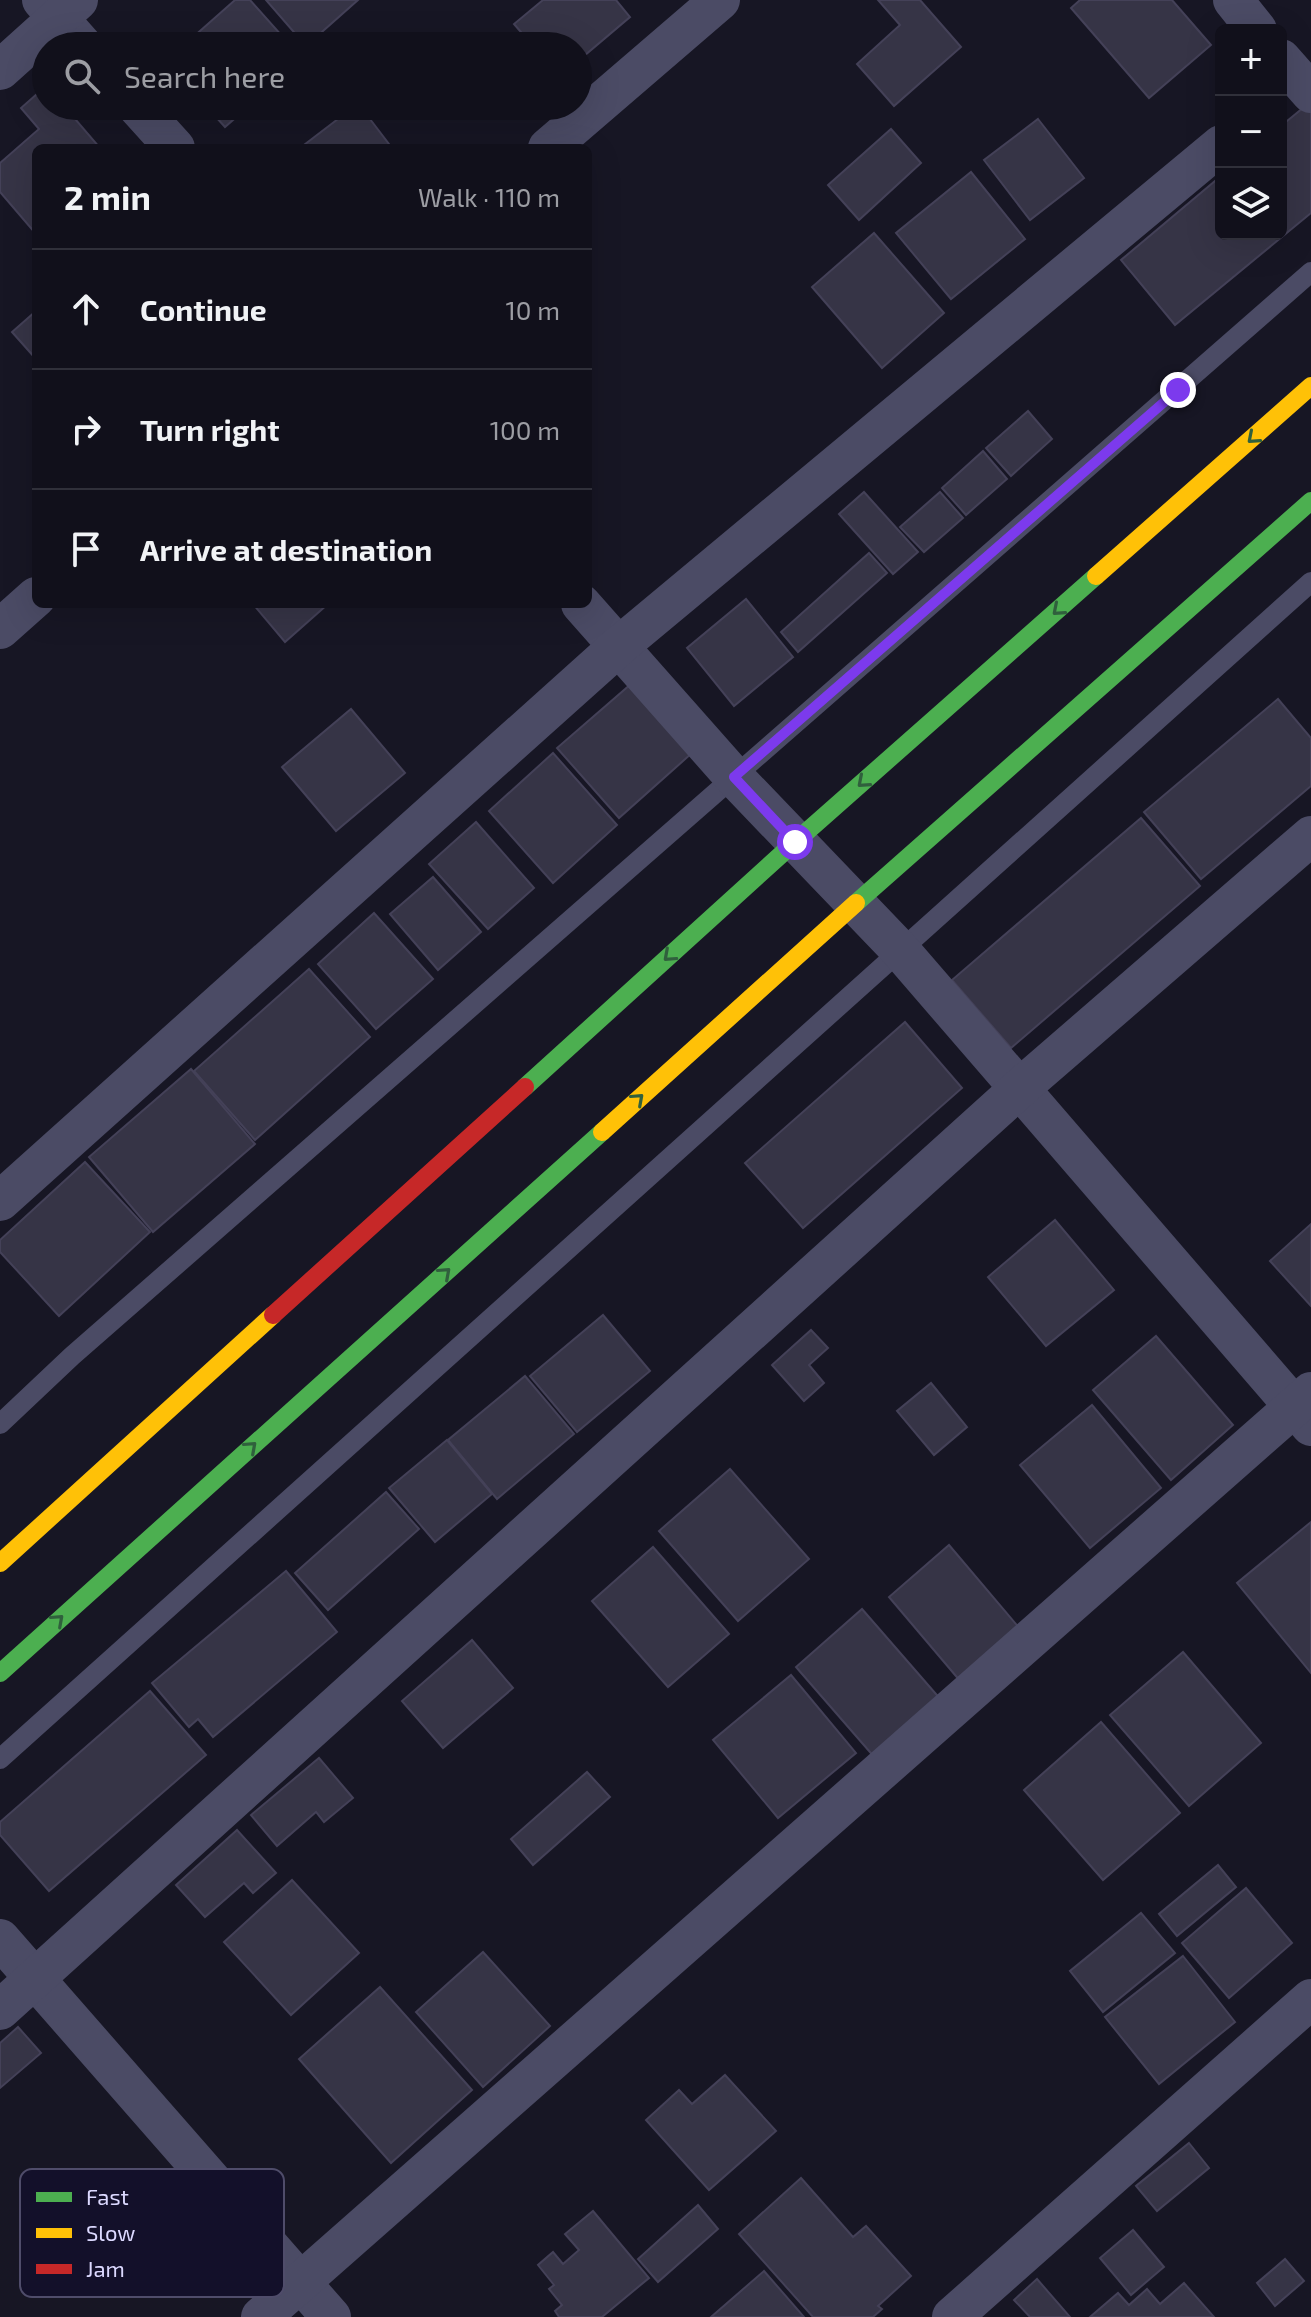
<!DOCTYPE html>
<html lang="en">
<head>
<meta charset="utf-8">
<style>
  body { margin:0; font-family:"Exo 2",sans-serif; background:#1e1e28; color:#f1f3f6 }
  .controls { position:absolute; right:24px; top:24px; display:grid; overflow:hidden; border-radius:12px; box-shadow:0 8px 32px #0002 }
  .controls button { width:72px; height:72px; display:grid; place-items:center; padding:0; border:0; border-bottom:2px solid #30303a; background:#11101b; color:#f1f3f6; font:40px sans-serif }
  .stop { position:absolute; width:24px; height:24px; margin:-18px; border:6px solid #7c3aed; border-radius:50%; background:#fff }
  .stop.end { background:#7c3aed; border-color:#fff; box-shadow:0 2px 8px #0008 }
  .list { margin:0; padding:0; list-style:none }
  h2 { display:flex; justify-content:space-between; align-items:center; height:104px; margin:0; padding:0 32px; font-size:34px }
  h2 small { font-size:26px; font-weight:400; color:#9c9da3 }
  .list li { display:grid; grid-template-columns:52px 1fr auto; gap:24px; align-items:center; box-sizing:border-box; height:120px; padding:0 32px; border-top:2px solid #30303a }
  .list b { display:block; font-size:30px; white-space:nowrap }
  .list em { font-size:26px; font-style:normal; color:#9c9da3 }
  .icon { flex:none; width:44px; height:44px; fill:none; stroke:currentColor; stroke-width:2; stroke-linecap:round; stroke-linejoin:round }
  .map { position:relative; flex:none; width:1311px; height:2317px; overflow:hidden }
  .search { position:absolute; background:#11101b; box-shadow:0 8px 32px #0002; left:32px; top:32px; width:560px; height:88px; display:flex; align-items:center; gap:20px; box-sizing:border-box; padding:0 28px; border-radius:44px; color:#9c9da3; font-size:30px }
  .panel { position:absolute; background:#11101b; box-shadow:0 8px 32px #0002; left:32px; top:144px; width:560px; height:464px; border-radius:12px }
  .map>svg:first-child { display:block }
  .building { fill:#363446; stroke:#444158; stroke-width:2 }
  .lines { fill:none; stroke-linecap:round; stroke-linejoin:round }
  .lane { stroke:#4b4b65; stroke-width:20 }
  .street { stroke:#4b4b65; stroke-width:40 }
  .fast { stroke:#4caf50; stroke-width:18 }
  .slow { stroke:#ffc107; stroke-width:18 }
  .jam { stroke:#c62828; stroke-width:18 }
  .oneway { stroke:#30603d }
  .route { stroke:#7c3aed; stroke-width:10 }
  .key { fill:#13102a; stroke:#4f4c6a; stroke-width:2 }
  .key-label { font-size:22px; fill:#dcd9ff }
</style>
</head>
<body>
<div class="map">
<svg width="1311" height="2317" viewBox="0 0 1311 2317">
  <rect width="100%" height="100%" fill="#171624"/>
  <!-- building -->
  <g class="building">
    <path d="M235,0H250L291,46H270L263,38L254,46H183Z"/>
    <path d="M266,0H358L306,46Z"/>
    <path d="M543,0H616L630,17L578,61V46H533L514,24Z"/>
    <path d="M878,0H920L961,47L894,106L857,64L900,25Z"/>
    <path d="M1080,0H1172L1211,45L1149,98L1071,8Z"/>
    <path d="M46,86V106H64L100,148H36V234L0,192V163L39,129L21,108Z"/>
    <path d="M1309,103L1311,106V213L1175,325L1121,260L1221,176V234H1281V126Z"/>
    <path d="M206,106H249L225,127Z"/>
    <path d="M355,106H360L392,148H300Z"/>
    <path d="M1038,119L1084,178L1030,220L984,160Z"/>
    <path d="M891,129L921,163L859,220L828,185Z"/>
    <path d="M971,172L1025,239L951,299L896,233Z"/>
    <path d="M874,233L944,313L882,368L812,287Z"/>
    <path d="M36,311V359L12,332Z"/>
    <path d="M1028,411L1052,439L1011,476L986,448Z"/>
    <path d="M983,451L1007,479L966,515L942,488Z"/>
    <path d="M864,492L918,552L893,574L839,514Z"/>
    <path d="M940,492L963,518L924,552L900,527Z"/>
    <path d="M869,553L887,573L798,652L781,632Z"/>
    <path d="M746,599L793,657L734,706L687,648Z"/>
    <path d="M253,604H328L285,642Z"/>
    <path d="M631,684L692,753L619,818L557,748Z"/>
    <path d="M1278,699L1311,738V786L1201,879L1144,812Z"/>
    <path d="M351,709L405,773L336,831L282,767Z"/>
    <path d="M553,753L617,825L553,883L489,811Z"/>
    <path d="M1141,818L1200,886L1011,1048L952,980Z"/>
    <path d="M476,822L534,888L488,929L429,864Z"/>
    <path d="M433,877L481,932L438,970L390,914Z"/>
    <path d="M374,913L433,979L376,1029L318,964Z"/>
    <path d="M309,969L370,1037L255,1140L194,1071Z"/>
    <path d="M905,1022L962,1088L803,1228L745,1163Z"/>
    <path d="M191,1069L255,1144L153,1232L89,1157Z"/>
    <path d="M85,1162L150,1232L59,1316L0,1252V1240Z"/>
    <path d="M1055,1220L1114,1290L1046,1346L988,1277Z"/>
    <path d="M1311,1224V1306L1270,1261Z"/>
    <path d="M603,1315L650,1371L577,1432L530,1376Z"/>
    <path d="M811,1330L828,1348L809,1365L824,1383L804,1401L772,1365Z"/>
    <path d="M1156,1336L1233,1425L1171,1480L1093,1390Z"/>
    <path d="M525,1376L574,1434L497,1499L448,1440Z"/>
    <path d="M931,1383L967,1427L934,1455L897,1411Z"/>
    <path d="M1092,1405L1161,1488L1090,1548L1020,1465Z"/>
    <path d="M447,1440L492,1494L435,1542L389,1488Z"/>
    <path d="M730,1469L809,1559L738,1621L659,1531Z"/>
    <path d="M386,1492L419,1529L328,1610L295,1573Z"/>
    <path d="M1311,1522V1673L1237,1583Z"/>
    <path d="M949,1545L1021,1630L961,1682L889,1597Z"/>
    <path d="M653,1547L729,1634L668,1687L592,1601Z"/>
    <path d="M286,1571L337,1632L213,1737L198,1719L189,1727L152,1683Z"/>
    <path d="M862,1609L942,1701L876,1759L796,1667Z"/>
    <path d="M472,1640L513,1688L443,1748L402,1701Z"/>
    <path d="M1183,1652L1261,1743L1189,1806L1110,1715Z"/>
    <path d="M791,1675L856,1753L778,1818L713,1740Z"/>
    <path d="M150,1691L206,1755L49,1891L0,1835V1822Z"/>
    <path d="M1101,1722L1180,1813L1103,1880L1024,1790Z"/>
    <path d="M319,1758L353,1798L324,1822L316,1812L277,1846L251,1815Z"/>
    <path d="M587,1772L610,1797L533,1865L511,1839Z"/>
    <path d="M237,1830L276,1873L253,1893L244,1883L205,1917L176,1885Z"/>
    <path d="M1218,1865L1236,1887L1177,1936L1159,1914Z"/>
    <path d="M292,1880L359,1953L291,2015L224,1942Z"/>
    <path d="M1246,1888L1292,1943L1229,1998L1182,1943Z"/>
    <path d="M1141,1913L1175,1953L1103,2012L1070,1971Z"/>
    <path d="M483,1952L550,2026L483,2087L416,2012Z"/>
    <path d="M1183,1956L1235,2022L1159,2084L1105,2017Z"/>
    <path d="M380,1987L472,2090L391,2163L299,2059Z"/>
    <path d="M18,2027L41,2053L0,2088V2043Z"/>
    <path d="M725,2075L776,2131L709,2190L646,2120L679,2090L692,2104Z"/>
    <path d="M1189,2143L1209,2168L1157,2211L1136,2186Z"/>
    <path d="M801,2178L853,2237L866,2226L911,2276L878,2306L882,2309L873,2317H813L739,2234Z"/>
    <path d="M698,2205L718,2229L658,2282L638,2259Z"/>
    <path d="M593,2211L649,2278L602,2317H559L555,2311L562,2305L549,2289L554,2285L538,2265L553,2252L563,2264L579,2250L565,2234Z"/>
    <path d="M1133,2230L1164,2267L1131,2295L1100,2258Z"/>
    <path d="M1285,2259L1304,2281L1275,2306L1257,2283Z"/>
    <path d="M764,2271L804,2317H711Z"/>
    <path d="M1037,2279L1070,2317H1030L1014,2300Z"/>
    <path d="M1184,2283L1214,2317H1090L1118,2293L1129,2305L1147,2289L1160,2304Z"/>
  </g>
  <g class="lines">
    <!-- lane -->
    <g class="lane">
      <path d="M0,1424L72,1356L1311,272"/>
      <path d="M0,1759L1311,582"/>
    </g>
    <!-- street -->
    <g class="street">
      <path d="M42,0L83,46"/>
      <path d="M1233,0L1257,30"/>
      <path d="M1281,59L1311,93"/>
      <path d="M0,70L78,0"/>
      <path d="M137,106L175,148"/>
      <path d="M548,148L720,0"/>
      <path d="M581,604L734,777L899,949L1311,1426"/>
      <path d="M0,629L36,597"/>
      <path d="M0,1201L619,646L1221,145"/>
      <path d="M0,1939L331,2317"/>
      <path d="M0,2010L1020,1088L1311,836"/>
      <path d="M261,2317L1311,1392"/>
      <path d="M952,2317L1311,1999"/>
    </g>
    <!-- fast -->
    <g class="fast">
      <path d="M856,903L1311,501"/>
      <path d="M525,1087L795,842L1096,576"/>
      <path d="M0,1673L602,1132"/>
    </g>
    <!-- slow -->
    <g class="slow">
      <path d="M1096,576L1311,386"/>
      <path d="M602,1132L856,903"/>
      <path d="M0,1563L273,1315"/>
    </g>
    <!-- jam -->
    <path class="jam" d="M273,1315L525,1087"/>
  </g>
  <!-- one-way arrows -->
  <defs><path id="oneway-chevron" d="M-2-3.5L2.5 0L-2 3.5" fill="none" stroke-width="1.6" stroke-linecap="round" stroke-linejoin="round" transform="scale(2)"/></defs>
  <g class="oneway">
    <use href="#oneway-chevron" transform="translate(1253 438) rotate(139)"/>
    <use href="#oneway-chevron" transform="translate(1058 610) rotate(139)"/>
    <use href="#oneway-chevron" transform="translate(863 782) rotate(139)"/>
    <use href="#oneway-chevron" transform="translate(669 956) rotate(138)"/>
    <use href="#oneway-chevron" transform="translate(638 1099) rotate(-42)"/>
    <use href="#oneway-chevron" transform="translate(445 1273) rotate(-42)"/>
    <use href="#oneway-chevron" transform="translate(251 1447) rotate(-42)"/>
    <use href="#oneway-chevron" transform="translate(58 1620) rotate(-42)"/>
  </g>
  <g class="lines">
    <!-- route -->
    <path class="route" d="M795,842L734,777L1178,390"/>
  </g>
  <!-- legend -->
  <rect x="20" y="2169" width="264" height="128" rx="12" class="key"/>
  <rect x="36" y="2192" width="36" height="10" fill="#4caf50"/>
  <rect x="36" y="2228" width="36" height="10" fill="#ffc107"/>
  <rect x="36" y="2264" width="36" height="10" fill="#c62828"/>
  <g class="key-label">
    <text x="86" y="2205">Fast</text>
    <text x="86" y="2241">Slow</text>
    <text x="86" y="2277">Jam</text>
  </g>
</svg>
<div class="controls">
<button>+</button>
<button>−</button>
<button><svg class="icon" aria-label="layers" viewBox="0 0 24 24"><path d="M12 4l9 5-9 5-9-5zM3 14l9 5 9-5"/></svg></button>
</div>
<div class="stop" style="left:795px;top:842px"></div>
<div class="stop end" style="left:1178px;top:390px"></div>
<div class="search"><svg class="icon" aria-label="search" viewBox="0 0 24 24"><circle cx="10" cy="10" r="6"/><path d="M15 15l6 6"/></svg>Search here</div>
<section class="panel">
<h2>2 min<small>Walk · 110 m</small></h2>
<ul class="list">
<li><svg class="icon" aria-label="ahead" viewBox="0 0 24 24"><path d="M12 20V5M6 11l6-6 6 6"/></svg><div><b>Continue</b></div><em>10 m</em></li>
<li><svg class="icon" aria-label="right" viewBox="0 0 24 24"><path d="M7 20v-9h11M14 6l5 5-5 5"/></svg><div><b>Turn right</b></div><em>100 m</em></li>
<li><svg class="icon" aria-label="arrive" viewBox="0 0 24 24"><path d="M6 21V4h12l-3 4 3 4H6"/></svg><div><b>Arrive at destination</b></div></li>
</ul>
</section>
</div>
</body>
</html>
